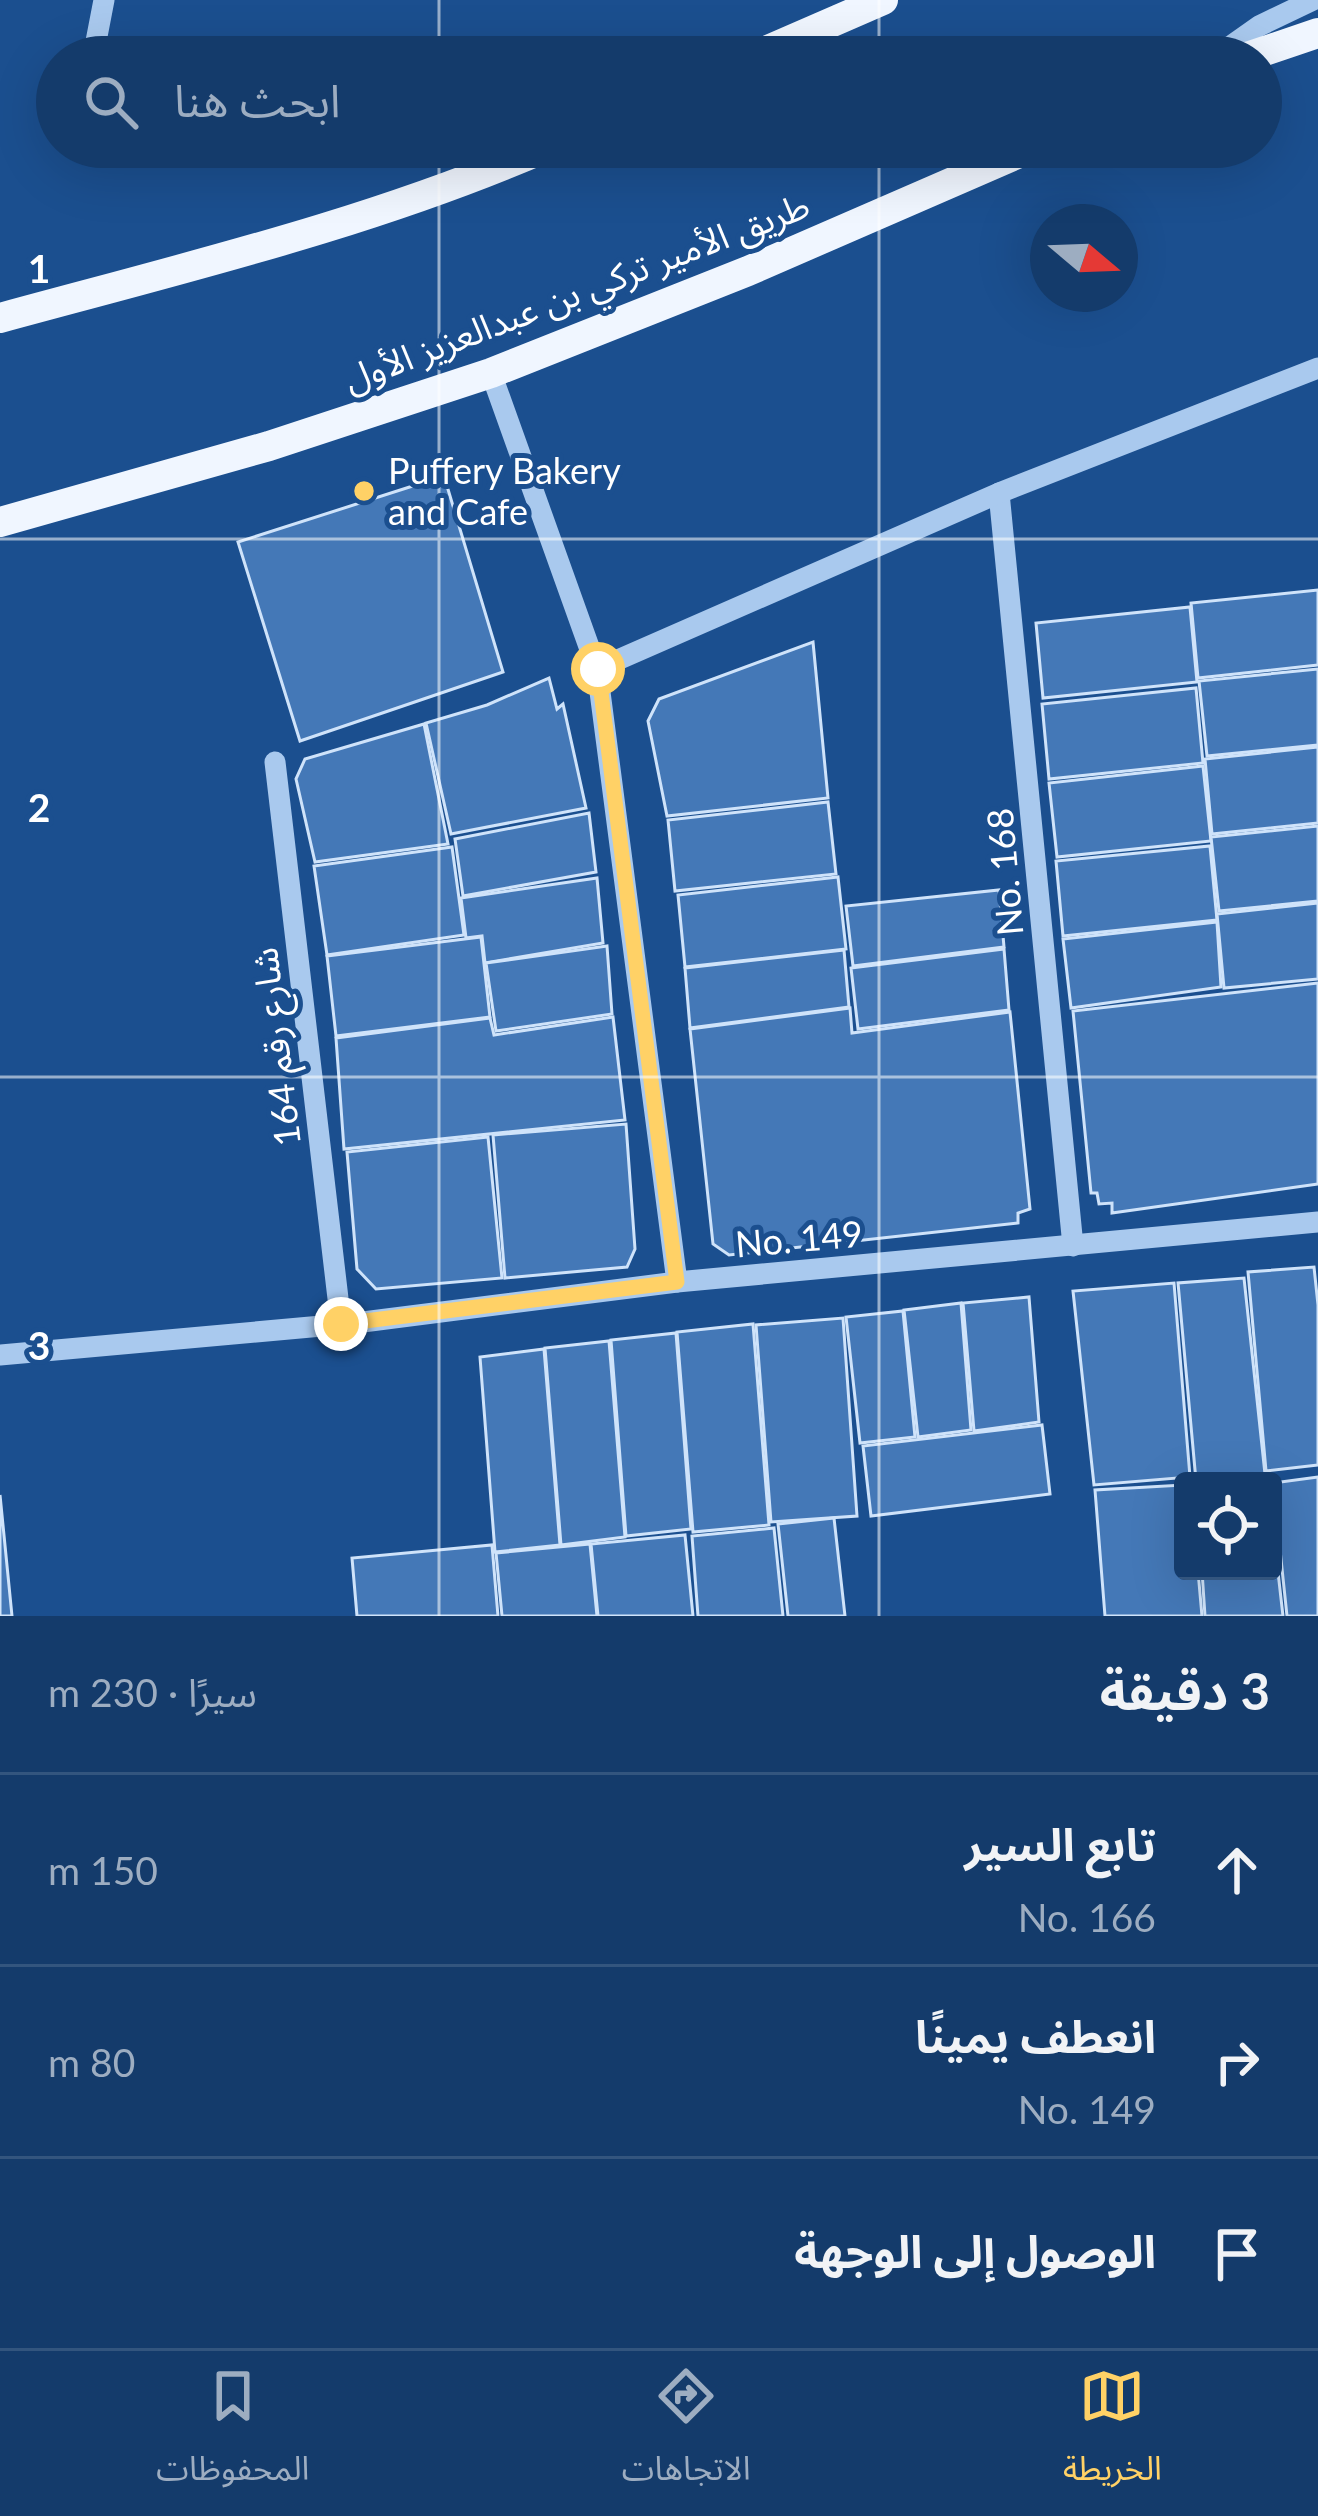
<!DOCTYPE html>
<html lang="ar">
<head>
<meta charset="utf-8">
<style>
  body { margin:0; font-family:Lato,"Noto Sans Arabic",sans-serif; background:#1d4271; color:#f1f3f6; direction:rtl }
  .controls { position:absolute; right:36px; bottom:36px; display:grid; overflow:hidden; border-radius:12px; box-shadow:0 12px 48px #0002 }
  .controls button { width:108px; height:108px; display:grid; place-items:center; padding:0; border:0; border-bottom:3px solid #33557e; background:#143b6b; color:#f1f3f6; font:60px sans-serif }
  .compass { position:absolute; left:1030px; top:204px; width:108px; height:108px; border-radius:50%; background:#143b6b; box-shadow:0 12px 48px #0002; rotate:109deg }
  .stop { position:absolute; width:36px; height:36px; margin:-27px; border:9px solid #ffd166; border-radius:50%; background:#fff }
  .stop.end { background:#ffd166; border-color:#fff; box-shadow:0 3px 12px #0008 }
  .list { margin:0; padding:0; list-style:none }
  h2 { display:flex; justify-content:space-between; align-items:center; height:156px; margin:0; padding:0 48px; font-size:51px }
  h2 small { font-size:39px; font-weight:400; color:#9dadc1 }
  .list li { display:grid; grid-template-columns:78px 1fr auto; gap:36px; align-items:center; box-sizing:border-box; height:192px; padding:0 48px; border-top:3px solid #33557e }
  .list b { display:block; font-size:45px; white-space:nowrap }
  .list p { margin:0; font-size:39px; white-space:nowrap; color:#9dadc1 }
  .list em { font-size:39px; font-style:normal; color:#9dadc1 }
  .icon { flex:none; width:66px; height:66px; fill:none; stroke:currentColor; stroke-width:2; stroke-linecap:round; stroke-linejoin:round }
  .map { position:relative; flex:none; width:1318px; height:1616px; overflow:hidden; direction:ltr }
  .search { position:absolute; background:#143b6b; box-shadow:0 12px 48px #0002; left:36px; right:36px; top:36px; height:132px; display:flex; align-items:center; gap:30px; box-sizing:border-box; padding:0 42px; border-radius:66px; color:#9dadc1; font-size:45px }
  .sheet { height:732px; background:#143b6b }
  nav { display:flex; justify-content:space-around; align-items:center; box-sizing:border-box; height:168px; border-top:3px solid #33557e; background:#143b6b; font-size:33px; color:#9dadc1 }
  nav a { display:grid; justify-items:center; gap:6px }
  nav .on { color:#ffd166 }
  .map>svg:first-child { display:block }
  .building { fill:#4478b7; stroke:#cfe3fa; stroke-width:3 }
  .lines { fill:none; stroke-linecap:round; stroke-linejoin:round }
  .minor { stroke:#a9c9ee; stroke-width:21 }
  .major { stroke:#f0f6ff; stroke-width:30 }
  .route { stroke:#ffd166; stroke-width:15 }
  .grid { fill:none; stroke:#fff; stroke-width:3; stroke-opacity:0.55 }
  .poi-dot { fill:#ffd166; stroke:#1b4f8f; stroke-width:4.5 }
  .labels { text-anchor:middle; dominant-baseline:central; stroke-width:10; stroke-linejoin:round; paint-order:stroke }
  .street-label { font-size:36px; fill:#fff; stroke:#1b4f8f }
  .poi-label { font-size:36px; fill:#fff; stroke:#1b4f8f; text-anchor:start }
  .grid-label { font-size:39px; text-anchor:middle; font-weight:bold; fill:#fff; stroke:#1b4f8f; stroke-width:10; stroke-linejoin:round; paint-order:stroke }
</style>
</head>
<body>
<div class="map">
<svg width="1318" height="1616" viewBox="0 0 1318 1616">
  <rect width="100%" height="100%" fill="#1b4f8f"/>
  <!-- building -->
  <g class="building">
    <path d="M444,476L503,672L300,741L238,542Z"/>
    <path d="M1318,590V665L1198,678L1191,603Z"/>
    <path d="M1190,607L1197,682L1043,698L1036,623Z"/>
    <path d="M813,642L828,798L667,816L648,721L659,699Z"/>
    <path d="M1318,669V745L1207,756L1199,681Z"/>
    <path d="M549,678L557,709L563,704L586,808L451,834L426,723L487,705Z"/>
    <path d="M1196,688L1203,763L1049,779L1042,704Z"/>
    <path d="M424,724L448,844L315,862L296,779L305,759Z"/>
    <path d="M1318,747V823L1212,834L1205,759Z"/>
    <path d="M1203,766L1211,841L1057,857L1049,783Z"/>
    <path d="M828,802L836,874L675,891L668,820Z"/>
    <path d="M589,813L596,872L463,896L455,839Z"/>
    <path d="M1318,826V901L1219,911L1211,837Z"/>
    <path d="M1210,846L1217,920L1063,936L1056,861Z"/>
    <path d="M452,847L464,935L327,955L314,866Z"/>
    <path d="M838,877L846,949L685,967L678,895Z"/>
    <path d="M597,878L603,943L485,963L482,936L466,938L461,898Z"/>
    <path d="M999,890L1004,947L853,966L846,906Z"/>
    <path d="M1318,903V979L1224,988L1217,914Z"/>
    <path d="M1217,922L1221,987L1071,1008L1063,939Z"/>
    <path d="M481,937L490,1017L336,1036L327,956Z"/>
    <path d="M607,946L612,1014L496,1031L486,963Z"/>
    <path d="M1004,949L1009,1010L858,1029L851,968Z"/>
    <path d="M844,950L849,1007L690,1028L685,968Z"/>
    <path d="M1318,983V1184L1112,1213V1203L1099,1204L1097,1193H1091L1073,1011Z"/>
    <path d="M850,1008L852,1033L1010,1012L1030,1209L1018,1213V1223L729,1255L713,1244L690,1029Z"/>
    <path d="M613,1017L625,1120L344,1149L336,1038L490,1018L494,1035Z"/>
    <path d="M626,1124L635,1249L627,1267L505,1278L493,1135Z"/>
    <path d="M488,1137L502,1278L376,1289L357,1269L347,1152Z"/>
    <path d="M1314,1267L1318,1305V1465L1266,1471L1248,1272Z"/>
    <path d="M1244,1278L1265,1474L1196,1481L1178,1283Z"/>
    <path d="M1174,1283L1190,1477L1094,1485L1073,1291Z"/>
    <path d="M1029,1297L1039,1422L974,1431L963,1303Z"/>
    <path d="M961,1303L971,1430L918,1437L904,1310Z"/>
    <path d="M903,1311L915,1437L860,1443L846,1317Z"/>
    <path d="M843,1318L857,1516L771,1522L756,1325Z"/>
    <path d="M753,1324L769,1525L693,1532L677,1332Z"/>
    <path d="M676,1333L691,1529L626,1536L611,1340Z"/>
    <path d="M609,1341L625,1537L561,1545L545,1348Z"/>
    <path d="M544,1349L560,1545L495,1552L480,1357Z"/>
    <path d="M1042,1425L1050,1494L871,1516L863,1446Z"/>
    <path d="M1318,1477V1616H1287L1273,1483Z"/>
    <path d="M1183,1485V1571H1198L1202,1616H1105L1095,1490Z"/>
    <path d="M0,1495L12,1616H0Z"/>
    <path d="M834,1518L845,1616H788L778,1524Z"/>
    <path d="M774,1528L783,1616H698L692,1536Z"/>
    <path d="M1273,1528L1283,1616H1205L1202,1571H1273Z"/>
    <path d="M685,1535L693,1616H598L591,1544Z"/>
    <path d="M590,1544L597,1616H502L496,1553Z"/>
    <path d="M492,1545L498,1616H357L352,1558Z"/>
  </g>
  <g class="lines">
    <!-- minor -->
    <g class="minor">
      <path d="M93,57L104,0"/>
      <path d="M1215,57L1259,26L1313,0"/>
      <path d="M491,373L597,669L677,1282"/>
      <path d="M999,493L1073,1246"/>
      <path d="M597,669L999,493L1318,368"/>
      <path d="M275,762L341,1324"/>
      <path d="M0,1355L355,1323L677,1282L1318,1222"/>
    </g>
    <!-- major -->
    <g class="major">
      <path d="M752,57L883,0"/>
      <path d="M1247,57L1318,33"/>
      <path d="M0,318C183,268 373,223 547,147"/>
      <path d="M0,522L269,446L491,373L748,271L1033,147"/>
    </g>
  </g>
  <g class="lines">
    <!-- route -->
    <path class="route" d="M341,1324L677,1282L598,669"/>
  </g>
  <!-- grid -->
  <path class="grid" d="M439,0V57M879,0V57M439,147V1616M879,147V1616M0,539H1318M0,1077H1318"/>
  <!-- markers -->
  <circle class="poi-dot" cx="364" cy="491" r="12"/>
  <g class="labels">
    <!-- street labels -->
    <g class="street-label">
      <text transform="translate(576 291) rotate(-21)">طريق الأمير تركي بن عبدالعزيز الأول</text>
      <text transform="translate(1004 872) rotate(-95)">No. 168</text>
      <text transform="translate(275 1047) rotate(-97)">شارع رقم 164</text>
      <text transform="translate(799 1238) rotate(-5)">No. 149</text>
    </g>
    <!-- poi labels -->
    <g class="poi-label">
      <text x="388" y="470">Puffery Bakery<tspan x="388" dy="41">and Cafe</tspan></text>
    </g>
  </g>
  <g class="grid-label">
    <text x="39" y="283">1</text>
    <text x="39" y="822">2</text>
    <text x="39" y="1360">3</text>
  </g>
</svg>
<div class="controls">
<button><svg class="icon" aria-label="locate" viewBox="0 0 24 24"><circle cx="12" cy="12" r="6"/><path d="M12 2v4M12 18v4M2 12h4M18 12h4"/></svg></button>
</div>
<svg class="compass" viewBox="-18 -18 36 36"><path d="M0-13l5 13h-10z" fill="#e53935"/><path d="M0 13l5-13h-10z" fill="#9dadc1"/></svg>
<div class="stop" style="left:598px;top:669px"></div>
<div class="stop end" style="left:341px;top:1324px"></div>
<div class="search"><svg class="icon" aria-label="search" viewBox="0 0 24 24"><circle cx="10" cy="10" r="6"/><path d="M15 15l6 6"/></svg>ابحث هنا</div>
</div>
<section class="sheet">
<h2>3 دقيقة<small>سيرًا · 230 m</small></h2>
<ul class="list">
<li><svg class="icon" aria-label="ahead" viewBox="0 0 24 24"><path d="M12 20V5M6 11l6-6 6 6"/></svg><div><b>تابع السير</b><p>No. 166</p></div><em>150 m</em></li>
<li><svg class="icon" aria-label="right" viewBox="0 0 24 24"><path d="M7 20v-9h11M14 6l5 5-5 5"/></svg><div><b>انعطف يمينًا</b><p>No. 149</p></div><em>80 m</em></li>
<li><svg class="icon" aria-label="arrive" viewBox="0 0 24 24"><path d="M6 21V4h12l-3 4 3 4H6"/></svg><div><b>الوصول إلى الوجهة</b></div></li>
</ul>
</section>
<nav>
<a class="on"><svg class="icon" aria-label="map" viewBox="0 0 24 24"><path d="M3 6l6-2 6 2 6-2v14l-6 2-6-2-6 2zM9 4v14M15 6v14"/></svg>الخريطة</a>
<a><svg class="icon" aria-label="directions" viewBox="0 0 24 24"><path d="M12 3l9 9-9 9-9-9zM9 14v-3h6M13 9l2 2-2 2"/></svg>الاتجاهات</a>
<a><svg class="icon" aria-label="saved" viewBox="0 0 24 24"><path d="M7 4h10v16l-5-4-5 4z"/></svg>المحفوظات</a>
</nav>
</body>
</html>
